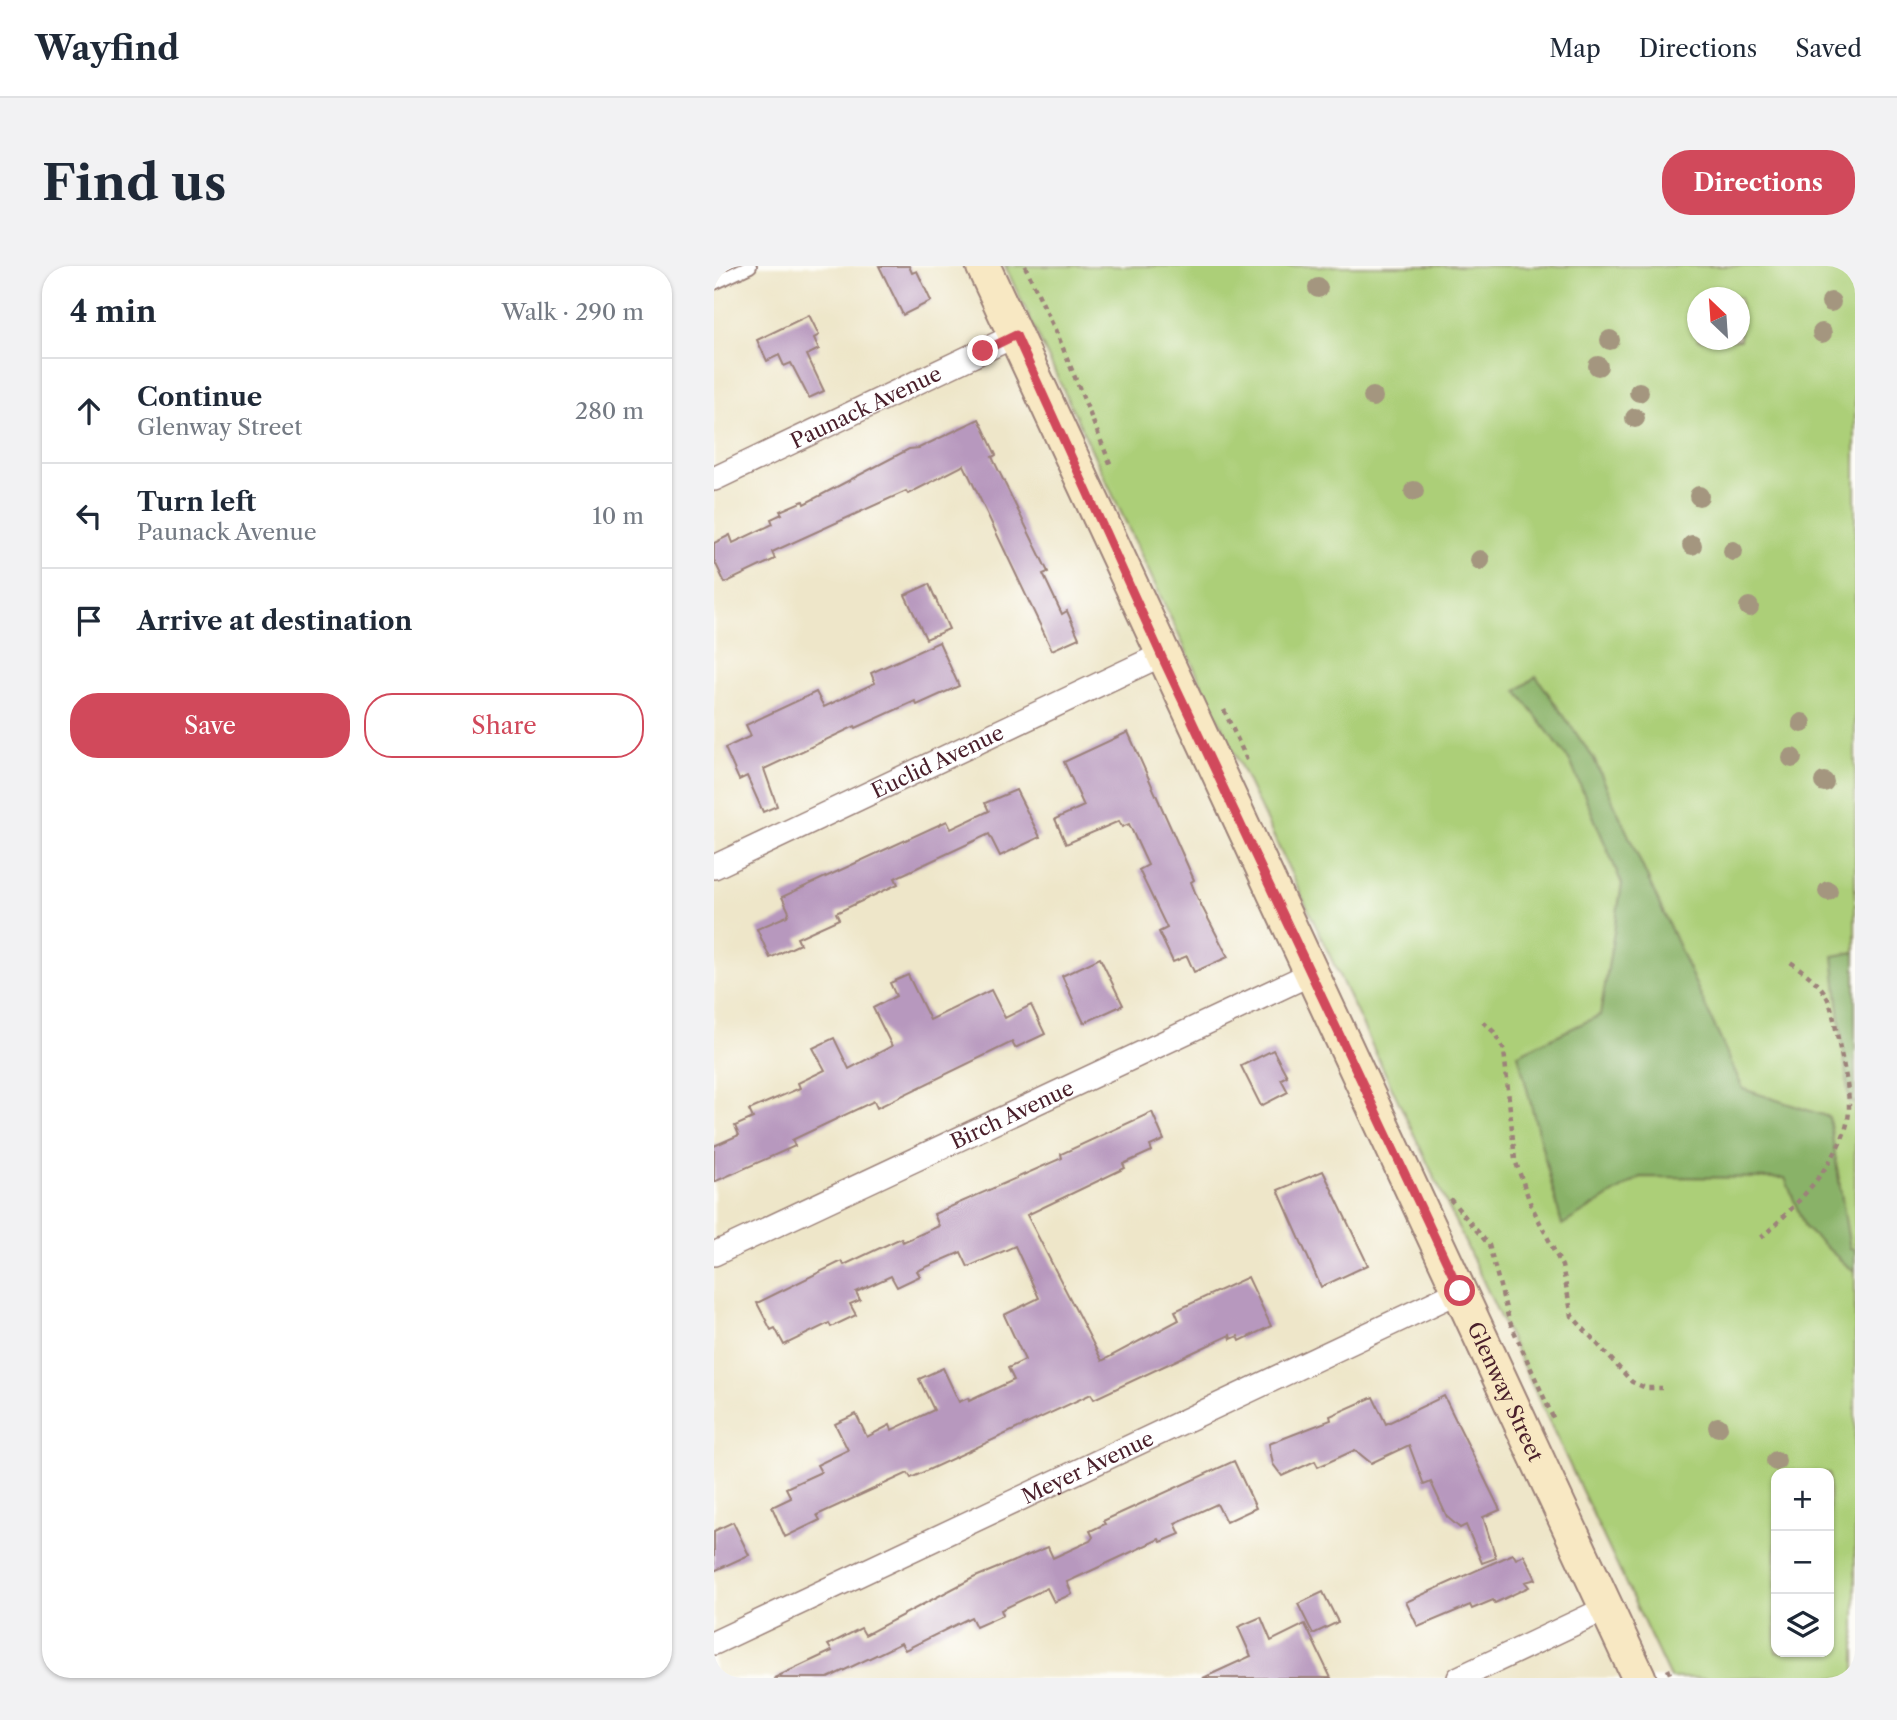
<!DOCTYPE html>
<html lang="en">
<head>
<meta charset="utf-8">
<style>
  body { margin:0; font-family:"Libre Caslon Text",serif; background:#f2f2f3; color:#1f2937 }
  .controls { position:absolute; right:21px; bottom:21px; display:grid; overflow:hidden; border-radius:14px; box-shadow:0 2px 5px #0004 }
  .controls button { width:63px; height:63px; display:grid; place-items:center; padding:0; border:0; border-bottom:2px solid #e0e1e3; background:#fff; color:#1f2937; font:35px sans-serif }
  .compass { position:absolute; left:973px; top:21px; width:63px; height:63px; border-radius:50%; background:#fff; box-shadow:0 2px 5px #0004; rotate:335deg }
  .stop { position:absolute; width:21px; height:21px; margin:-16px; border:5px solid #d1495b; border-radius:50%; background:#fff }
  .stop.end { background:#d1495b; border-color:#fff; box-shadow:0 2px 7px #0008 }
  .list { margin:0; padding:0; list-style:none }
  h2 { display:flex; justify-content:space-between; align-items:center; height:91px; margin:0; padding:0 28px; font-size:30px }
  h2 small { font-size:23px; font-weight:400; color:#747a83 }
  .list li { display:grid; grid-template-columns:46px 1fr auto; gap:21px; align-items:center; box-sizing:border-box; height:105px; padding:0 28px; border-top:2px solid #e0e1e3 }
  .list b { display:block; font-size:26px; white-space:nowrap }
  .list p { margin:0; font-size:23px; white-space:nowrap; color:#747a83 }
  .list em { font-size:23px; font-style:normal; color:#747a83 }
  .actions { display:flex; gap:14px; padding:21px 28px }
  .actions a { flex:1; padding:16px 0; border:2px solid #d1495b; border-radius:28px; text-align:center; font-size:24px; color:#d1495b }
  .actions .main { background:#d1495b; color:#fff }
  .icon { flex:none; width:38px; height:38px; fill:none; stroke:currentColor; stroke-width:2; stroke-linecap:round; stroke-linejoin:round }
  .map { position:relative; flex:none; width:1141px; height:1412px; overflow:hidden; border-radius:28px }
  header { display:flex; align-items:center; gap:42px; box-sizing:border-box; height:98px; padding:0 35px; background:#fff; border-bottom:2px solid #e0e1e3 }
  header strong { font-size:33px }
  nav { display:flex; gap:38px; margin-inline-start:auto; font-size:24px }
  .intro { display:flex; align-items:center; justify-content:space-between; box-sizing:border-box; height:168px; padding:0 42px }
  h1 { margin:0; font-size:49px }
  .button { padding:18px 32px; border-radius:28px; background:#d1495b; color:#fff; font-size:24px; font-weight:700 }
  main { display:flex; gap:42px; padding:0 42px }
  aside { flex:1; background:#fff; border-radius:28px; box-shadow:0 2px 5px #0004 }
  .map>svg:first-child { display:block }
  .green { fill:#accf78; stroke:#7b7752; stroke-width:2; fill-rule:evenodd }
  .forest { fill:#89b268; stroke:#6a684a; stroke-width:2 }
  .building { fill:#b798be }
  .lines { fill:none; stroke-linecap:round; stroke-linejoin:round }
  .lane-casing { stroke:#9c827a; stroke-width:16 }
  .street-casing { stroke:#9c827a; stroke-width:26 }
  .secondary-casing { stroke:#9c827a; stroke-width:37 }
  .path { stroke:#9c827a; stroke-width:4.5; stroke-dasharray:5 5; stroke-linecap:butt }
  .lane { stroke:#fff; stroke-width:12 }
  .street { stroke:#fff; stroke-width:23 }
  .secondary { stroke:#f8e8c3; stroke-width:33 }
  .tree { fill:#a4967f }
  .route { stroke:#d1495b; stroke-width:9 }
  .labels { text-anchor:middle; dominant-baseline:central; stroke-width:5; stroke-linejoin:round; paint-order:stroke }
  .street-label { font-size:21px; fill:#4a1f2b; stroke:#fdfcf7 }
</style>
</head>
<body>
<header>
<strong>Wayfind</strong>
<nav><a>Map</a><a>Directions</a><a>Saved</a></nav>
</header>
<div class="intro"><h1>Find us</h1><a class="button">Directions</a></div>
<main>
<aside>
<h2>4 min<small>Walk · 290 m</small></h2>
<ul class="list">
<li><svg class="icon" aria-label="ahead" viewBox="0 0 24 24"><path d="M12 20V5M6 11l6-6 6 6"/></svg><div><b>Continue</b><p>Glenway Street</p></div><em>280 m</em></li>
<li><svg class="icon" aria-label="left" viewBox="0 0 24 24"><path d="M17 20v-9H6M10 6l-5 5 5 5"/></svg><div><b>Turn left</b><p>Paunack Avenue</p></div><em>10 m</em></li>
<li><svg class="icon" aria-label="arrive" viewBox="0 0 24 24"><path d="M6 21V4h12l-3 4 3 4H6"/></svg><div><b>Arrive at destination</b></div></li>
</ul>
<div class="actions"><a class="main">Save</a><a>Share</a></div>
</aside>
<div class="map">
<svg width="1141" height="1412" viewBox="0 0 1141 1412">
  <rect width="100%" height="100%" fill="#fdfcf7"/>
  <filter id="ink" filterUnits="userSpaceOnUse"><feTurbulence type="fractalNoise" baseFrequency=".0143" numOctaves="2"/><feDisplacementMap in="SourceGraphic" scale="14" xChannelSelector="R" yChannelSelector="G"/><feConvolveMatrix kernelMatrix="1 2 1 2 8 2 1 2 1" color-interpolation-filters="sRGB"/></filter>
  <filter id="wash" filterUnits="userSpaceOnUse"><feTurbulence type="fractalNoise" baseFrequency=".00686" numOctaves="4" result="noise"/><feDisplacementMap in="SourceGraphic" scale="28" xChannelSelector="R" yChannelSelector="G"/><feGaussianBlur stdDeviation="1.57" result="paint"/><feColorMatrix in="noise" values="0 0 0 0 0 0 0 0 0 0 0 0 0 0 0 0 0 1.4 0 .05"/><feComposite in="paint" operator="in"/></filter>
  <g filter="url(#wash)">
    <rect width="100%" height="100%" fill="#eee6c9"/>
    <!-- green -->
    <path class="green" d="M291,0H1141V1412H956ZM984,32H1026V74H984ZM1062,1207H1115V1386H1062Z"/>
    <!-- forest -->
    <g class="forest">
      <path d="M822,410L880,493L1029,823L1115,851L1136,983H1141V1007L1091,962L1071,912L927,911L848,959L804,788L886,749L908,618L856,495L803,425Z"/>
      <path d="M1141,686V837L1135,836L1119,690Z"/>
    </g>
    <g id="blocks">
      <!-- building -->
      <g class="building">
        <path d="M165,0H195L198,7L203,5L217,35L189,49Z"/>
        <path d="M95,49L105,69L100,72L105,83L93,89L110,125L95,132L77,97L70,100L65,89L53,95L43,74Z"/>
        <path d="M265,153L282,189L278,191L334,306L329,308L348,348L353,345L365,372L338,384L250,199L194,228L192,225L58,286L61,293L11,317L0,294V277L16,269L19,277L59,258L57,253L68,248L66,245L89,235L90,238L195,183L205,182Z"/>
        <path d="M215,318L235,363L212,373L191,329Z"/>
        <path d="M225,376L245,420L203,439L201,435L142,462L141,460L50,503L63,540L49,546L33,510L25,514L11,482L37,470L32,459L102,426L110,441L161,417L157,407Z"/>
        <path d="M414,466L480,614L477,616L483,631L514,691L480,706L473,690L459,696L445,666L453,662L425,604L434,599L415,558L408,561L405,555L352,578L341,553L370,540L350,496Z"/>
        <path d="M302,524L326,571L286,590L275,568L181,612L184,618L122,647L125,653L83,672L86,678L56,692L43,663L73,650L75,646L68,631L233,555L237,563L275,545L271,537Z"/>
        <path d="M386,692L409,739L370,757L348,710Z"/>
        <path d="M194,709L216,754L277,724L291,752L317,739L331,768L301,782L298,776L163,842L160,835L78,874L81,880L0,916V880L25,869L21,860L39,852L35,844L86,822L84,817L111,804L99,782L120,772L135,803L178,780L159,742L182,730L176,717Z"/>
        <path d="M559,784L573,810L567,813L574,826L547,840L527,800Z"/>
        <path d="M438,846L450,874L436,880L438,885L409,898L411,902L313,949L388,1095L465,1054L461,1045L534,1011L557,1060L526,1075L524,1070L517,1073L516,1069L380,1133L377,1128L197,1212L194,1207L103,1249L106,1254L71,1271L58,1241L77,1232L72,1222L107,1206L103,1199L134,1184L121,1158L142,1148L153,1171L176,1159L178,1164L220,1144L205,1113L229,1102L245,1136L254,1132L255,1135L300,1114L294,1102L311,1094L290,1049L325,1032L301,980L254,1001L247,986L203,1005L206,1010L183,1021L177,1010L142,1026L146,1034L136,1038L142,1049L117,1061L115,1057L70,1079L61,1062L57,1064L43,1037L128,995L130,999L187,972L189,976L225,960L220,948L348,892L347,888Z"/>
        <path d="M609,905L654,999L607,1021L564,924Z"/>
        <path d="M730,1130L786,1244L769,1251L782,1292L768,1297L752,1259L746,1262L733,1251L717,1216L710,1219L695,1179L657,1197L641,1184L604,1201L601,1195L568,1210L559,1198L555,1178L617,1154L616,1150L659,1131L672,1158Z"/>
        <path d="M520,1195L542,1242L512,1256L503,1238L461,1257L466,1268L447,1276L445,1273L353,1316L358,1328L340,1336L333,1322L287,1344L289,1349L262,1361L257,1351L191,1384L187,1377L114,1412H60L118,1385L114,1379L147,1362L151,1369L259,1312L334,1281L339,1292L376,1275L379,1271L376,1265L391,1258L389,1255Z"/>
        <path d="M19,1256L35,1289L0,1305V1265Z"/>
        <path d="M799,1288L802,1293L810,1289L822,1313L811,1316L815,1321L781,1337L779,1334L758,1343L756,1339L704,1361L692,1336Z"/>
        <path d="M609,1326L624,1356L599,1368L584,1338Z"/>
        <path d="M547,1351L557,1375L591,1358L617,1412H489L537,1390L524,1361Z"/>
      </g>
    </g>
  </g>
  <g filter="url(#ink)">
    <use href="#blocks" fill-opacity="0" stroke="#9c827a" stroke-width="2"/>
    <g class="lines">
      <defs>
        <path id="lane" d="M0,17L36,0"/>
        <g id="street">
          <path id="s1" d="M0,213L302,69"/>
          <path id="s2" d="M0,601L447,389"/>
          <path id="s3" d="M0,988L596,708"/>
          <path id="s4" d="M0,1377L746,1025"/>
          <path d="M745,1412L893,1342"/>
        </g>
        <g id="secondary">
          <path id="s5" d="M269,0L925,1412"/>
        </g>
      </defs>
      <!-- lane casing -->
      <use href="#lane" class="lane-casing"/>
      <!-- street casing -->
      <use href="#street" class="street-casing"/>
      <!-- secondary casing -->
      <use href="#secondary" class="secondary-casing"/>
      <!-- path -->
      <g class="path">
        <path d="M311,0L344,70L398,202"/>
        <path d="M510,444L534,496"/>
        <path d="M769,756L780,766L790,784L801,894L817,939L848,1000L858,1050L918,1116L932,1122H948"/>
        <path d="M736,933L775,979L795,1054L841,1156"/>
        <path d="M1047,972C1078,944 1136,887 1135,841C1135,820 1129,798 1125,778C1115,729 1117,725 1075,695"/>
        <path d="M954,1403L958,1412"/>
      </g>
      <!-- lane -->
      <use href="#lane" class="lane"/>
      <!-- street -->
      <use href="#street" class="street"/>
      <!-- secondary -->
      <use href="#secondary" class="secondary"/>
    </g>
    <!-- trees -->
    <g class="tree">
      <circle cx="604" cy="22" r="10"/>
      <circle cx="1117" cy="36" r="10"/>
      <circle cx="1108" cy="67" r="10"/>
      <circle cx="896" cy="74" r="10"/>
      <circle cx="884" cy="100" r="10"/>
      <circle cx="925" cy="126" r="10"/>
      <circle cx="659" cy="131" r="10"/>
      <circle cx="921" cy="152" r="10"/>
      <circle cx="700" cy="225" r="10"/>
      <circle cx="985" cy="230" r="10"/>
      <circle cx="978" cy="279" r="10"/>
      <circle cx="1019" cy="285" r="10"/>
      <circle cx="766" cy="294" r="10"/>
      <circle cx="1035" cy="341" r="10"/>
      <circle cx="1088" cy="457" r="10"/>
      <circle cx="1078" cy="492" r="10"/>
      <circle cx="1110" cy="516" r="10"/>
      <circle cx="1114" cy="625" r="10"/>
      <circle cx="1004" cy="1161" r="10"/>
      <circle cx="1062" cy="1195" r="10"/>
    </g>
  </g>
  <g class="lines" filter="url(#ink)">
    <!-- route -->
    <path class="route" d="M269,85L302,69L447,389L746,1025"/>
  </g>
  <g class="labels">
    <!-- street labels -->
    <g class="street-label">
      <text stroke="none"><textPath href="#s1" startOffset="168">Paunack Avenue</textPath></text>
      <text stroke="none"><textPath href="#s2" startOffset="247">Euclid Avenue</textPath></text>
      <text stroke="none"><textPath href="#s3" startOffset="329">Birch Avenue</textPath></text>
      <text stroke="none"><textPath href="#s5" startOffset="1241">Glenway Street</textPath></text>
      <text stroke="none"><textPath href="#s4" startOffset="413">Meyer Avenue</textPath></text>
    </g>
  </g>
</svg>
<div class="controls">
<button>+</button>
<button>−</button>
<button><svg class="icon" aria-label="layers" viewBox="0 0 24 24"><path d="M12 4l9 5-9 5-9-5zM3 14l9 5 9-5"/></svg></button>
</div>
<svg class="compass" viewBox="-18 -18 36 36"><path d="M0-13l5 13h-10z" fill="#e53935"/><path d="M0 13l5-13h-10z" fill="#747a83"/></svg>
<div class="stop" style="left:746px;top:1025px"></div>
<div class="stop end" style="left:269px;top:85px"></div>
</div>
</main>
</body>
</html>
